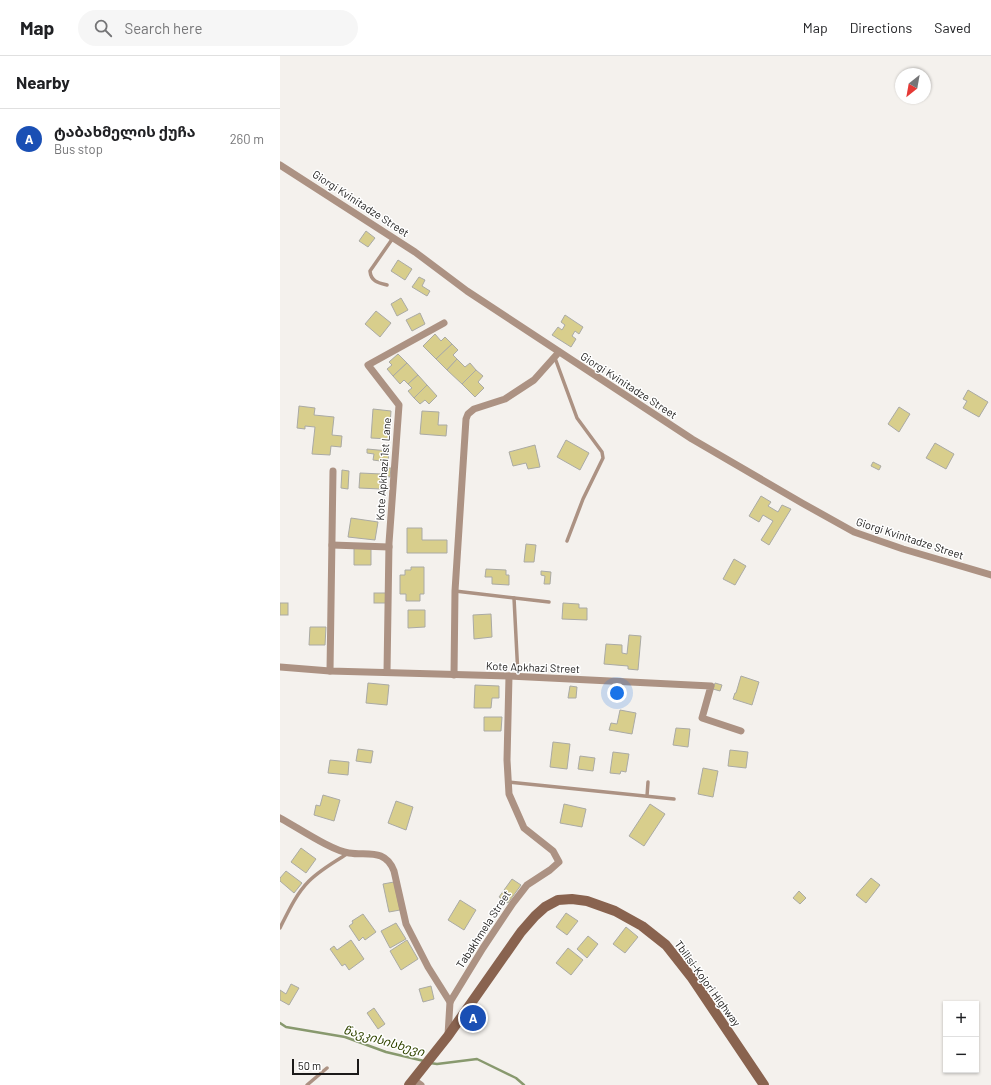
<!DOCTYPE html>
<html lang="en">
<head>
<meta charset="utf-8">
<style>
  body { margin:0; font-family:Barlow,"Noto Sans Georgian",sans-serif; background:#f6f6f6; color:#202124 }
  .controls { position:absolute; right:12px; bottom:12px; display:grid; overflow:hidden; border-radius:0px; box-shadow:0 1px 3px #0004 }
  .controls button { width:36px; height:36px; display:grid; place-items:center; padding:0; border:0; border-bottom:1px solid #e0e0e0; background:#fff; color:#202124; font:20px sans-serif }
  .compass { position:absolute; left:615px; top:12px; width:36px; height:36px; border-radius:50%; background:#fff; box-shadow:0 1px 3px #0004; rotate:211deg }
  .scale { position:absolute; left:12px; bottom:10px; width:67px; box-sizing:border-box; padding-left:4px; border:2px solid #1b1a19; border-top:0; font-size:11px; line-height:14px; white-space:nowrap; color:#1b1a19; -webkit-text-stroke:3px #fff; paint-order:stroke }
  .you { position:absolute; left:337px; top:637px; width:14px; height:14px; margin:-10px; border:3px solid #fff; border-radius:50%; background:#1a73e8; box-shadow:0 0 0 6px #1a73e833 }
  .badge { display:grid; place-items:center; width:26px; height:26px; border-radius:50%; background:#d93025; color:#fff; font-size:13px; font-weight:700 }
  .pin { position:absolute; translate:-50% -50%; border:2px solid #fff; box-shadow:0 1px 4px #0006 }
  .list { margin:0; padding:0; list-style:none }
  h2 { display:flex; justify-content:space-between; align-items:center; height:52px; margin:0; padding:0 16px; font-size:17px }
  h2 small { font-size:13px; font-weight:400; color:#757577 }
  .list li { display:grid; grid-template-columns:26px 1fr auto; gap:12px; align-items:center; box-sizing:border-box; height:60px; padding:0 16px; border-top:1px solid #e0e0e0 }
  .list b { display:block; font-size:15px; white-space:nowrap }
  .list p { margin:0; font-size:13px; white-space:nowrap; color:#757577 }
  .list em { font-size:13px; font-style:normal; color:#757577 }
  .icon { flex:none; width:22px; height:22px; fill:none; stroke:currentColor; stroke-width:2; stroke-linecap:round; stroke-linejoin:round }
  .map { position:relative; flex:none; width:711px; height:1029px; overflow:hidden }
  header { display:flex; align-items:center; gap:24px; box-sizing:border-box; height:56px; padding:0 20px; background:#fff; border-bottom:1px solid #e0e0e0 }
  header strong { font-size:19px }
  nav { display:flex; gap:22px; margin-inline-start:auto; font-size:14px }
  .search { width:280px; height:36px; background:#f6f6f6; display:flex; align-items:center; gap:10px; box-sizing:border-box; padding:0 14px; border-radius:22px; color:#757577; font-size:15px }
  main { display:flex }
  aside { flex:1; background:#fff }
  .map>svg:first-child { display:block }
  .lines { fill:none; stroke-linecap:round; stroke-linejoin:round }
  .stream { stroke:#88996e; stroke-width:2.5 }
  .building { fill:#d8ce8c; stroke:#aaaaa5 }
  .service { stroke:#ac9283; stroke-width:3.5 }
  .minor { stroke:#ac9283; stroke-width:7 }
  .secondary { stroke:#89634f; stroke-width:10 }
  .labels { text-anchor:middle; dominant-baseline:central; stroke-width:3; stroke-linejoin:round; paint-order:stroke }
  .street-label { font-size:11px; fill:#1b1a19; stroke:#fff }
  .water-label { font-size:12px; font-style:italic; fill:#324500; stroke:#fff }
</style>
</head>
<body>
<header>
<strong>Map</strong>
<div class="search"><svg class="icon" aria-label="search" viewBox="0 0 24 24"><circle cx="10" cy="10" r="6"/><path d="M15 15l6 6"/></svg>Search here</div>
<nav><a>Map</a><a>Directions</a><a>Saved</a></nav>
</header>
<main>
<aside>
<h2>Nearby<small></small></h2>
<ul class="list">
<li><span class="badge" style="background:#1a4fb4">A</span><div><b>ტაბახმელის ქუჩა</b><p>Bus stop</p></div><em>260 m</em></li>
</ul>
</aside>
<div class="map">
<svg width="711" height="1029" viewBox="0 0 711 1029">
  <rect width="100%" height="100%" fill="#f4f1ed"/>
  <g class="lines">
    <!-- stream -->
    <g class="stream">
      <path d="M0,967L6,971L65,981L106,996L144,1005"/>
      <path d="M150,1007L157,1008L197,1003L236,1022L244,1029"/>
    </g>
  </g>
  <!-- building -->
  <g class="building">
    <path d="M86,175L95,182L88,191L79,185Z"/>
    <path d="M118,204L132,213L125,224L111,215Z"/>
    <path d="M139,221L145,224L142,230L150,235L147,240L132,231Z"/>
    <path d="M121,242L128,254L117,260L111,248Z"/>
    <path d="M96,255L111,267L100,281L85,268Z"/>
    <path d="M140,257L145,268L132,275L126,264Z"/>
    <path d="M285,259L303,271L299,278L295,275L292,280L296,283L291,291L272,279L278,271L282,274L285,269L281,266Z"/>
    <path d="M155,278L161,285L165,281L172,288L156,303L143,290Z"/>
    <path d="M172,288L178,294L173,299L177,303L167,314L156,303Z"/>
    <path d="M118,298L127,307L113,320L107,313L112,309L109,306Z"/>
    <path d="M177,303L185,311L190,307L196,314L182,328L167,314Z"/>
    <path d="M127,307L138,319L128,328L124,324L120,328L113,320Z"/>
    <path d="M196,314L203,320L198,326L204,332L195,341L182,328Z"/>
    <path d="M138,319L147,329L134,342L128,335L132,332L128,328Z"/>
    <path d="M147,329L157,340L149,348L145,344L140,348L134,342Z"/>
    <path d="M688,334L708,346L699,361L683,352L687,345L683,343Z"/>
    <path d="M19,350L35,352L34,359L54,361L52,379L62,380L61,391L51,390L50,399L32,398L35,371L25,370V373L17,372Z"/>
    <path d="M619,351L630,358L619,376L608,368Z"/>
    <path d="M93,353L111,355L109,383L91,382Z"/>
    <path d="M142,355L159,356L158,369H167L166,380L140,378Z"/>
    <path d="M286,384L309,397L300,414L277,401Z"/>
    <path d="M655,387L674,398L666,413L646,402Z"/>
    <path d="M255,389L260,411L248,413L246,407L233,410L229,396Z"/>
    <path d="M87,393L109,395L108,406L93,404L94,398L87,397Z"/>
    <path d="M593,406L601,410L599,414L591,410Z"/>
    <path d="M104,412H111L110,421L103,420Z"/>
    <path d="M62,414L69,415L68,433L61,432Z"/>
    <path d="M80,417L102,418L101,433L79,432Z"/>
    <path d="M481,440L491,446L488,450L498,456L502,449L511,453L489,489L481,484L493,465L483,459L479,466L469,460Z"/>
    <path d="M71,462L98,466L95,484L68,481Z"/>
    <path d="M127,472H142V484H167V497H127Z"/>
    <path d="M246,488L256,489L254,506H244Z"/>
    <path d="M74,492L91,493V509H74Z"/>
    <path d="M454,503L466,510L455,529L443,523Z"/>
    <path d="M131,511H144V538H140V545H126V538H120V519H125V514H131Z"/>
    <path d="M206,513L226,514V519H229V529L212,528V521H205Z"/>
    <path d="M261,515L271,516L270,528H264L265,520L261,519Z"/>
    <rect x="94" y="537" width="12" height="10"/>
    <rect x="0" y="547" width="8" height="12"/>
    <path d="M283,547L299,548V552H307V564L282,563Z"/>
    <path d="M128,554H145V571L128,572Z"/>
    <path d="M211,558L212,581L194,583L193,559Z"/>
    <path d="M30,571H46L45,589H29Z"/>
    <path d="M349,579L361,580L358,614L348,613V610L324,608L326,588L342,589V597L347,598Z"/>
    <path d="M461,620L479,626L472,649L453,643L455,637H456Z"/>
    <path d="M88,627L109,629L107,649L86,647Z"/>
    <path d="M435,627L442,629L440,635L433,633Z"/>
    <path d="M195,629L219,630V642H212L211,652H194Z"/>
    <path d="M290,630L297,631L296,642H288Z"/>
    <path d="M340,654L356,657L352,678L329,674L331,667L337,668Z"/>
    <path d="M204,661H222L221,675H204Z"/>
    <path d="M396,672L410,673L408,691L393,689Z"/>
    <path d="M273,686L290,688L287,713L270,711Z"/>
    <path d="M78,693L93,695L91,707L76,705Z"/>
    <path d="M450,694L468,696L466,712L448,710Z"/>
    <path d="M333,696L349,698L346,716L341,715L340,718L330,717Z"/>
    <path d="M300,700L315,702L313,715L298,713Z"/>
    <path d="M50,704L69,706L68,719L48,717Z"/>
    <path d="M423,712L438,715L433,741L418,738Z"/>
    <path d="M43,739L60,744L54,765L34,759L36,749L40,750Z"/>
    <path d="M116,745L133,751L126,774L108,767Z"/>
    <path d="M284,748L306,753L302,771L280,767Z"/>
    <path d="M370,748L385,758L364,790L349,780Z"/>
    <path d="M21,792L36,803L26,817L11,806Z"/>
    <path d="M6,815L22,827L14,837L0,825V822Z"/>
    <path d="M591,822L600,829L586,847L576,839Z"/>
    <path d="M232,823L241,829L228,847L219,841Z"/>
    <path d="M114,826L120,854L109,856L103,828Z"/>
    <path d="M519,835L526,842L520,848L513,842Z"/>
    <path d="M180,844L196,854L184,874L168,864Z"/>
    <path d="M286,857L298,865L287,879L276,871Z"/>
    <path d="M83,858L96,876L85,884L83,881L79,885L69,870L73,867L72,865Z"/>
    <path d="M116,867L126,883L110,892L101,875Z"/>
    <path d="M346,871L358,881L345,897L333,888Z"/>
    <path d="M308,880L318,888L307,902L297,893Z"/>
    <path d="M71,884L84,903L69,914L65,908L62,910L50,893L54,890L57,894Z"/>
    <path d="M127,884L138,903L121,914L110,895Z"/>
    <path d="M288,892L303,904L291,919L276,907Z"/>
    <path d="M11,928L19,932L9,949L0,944V934L6,938Z"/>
    <path d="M151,930L154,943L143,946L139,933Z"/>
    <path d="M94,952L105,968L98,973L87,957Z"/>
  </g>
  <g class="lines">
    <!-- service -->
    <g class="service">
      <path d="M107,229C99,227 91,226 90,215L113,182"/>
      <path d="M275,302L297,362L322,396L323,402L303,443L287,485"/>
      <path d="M175,535L269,546"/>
      <path d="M234,542L238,620"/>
      <path d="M228,726L394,743"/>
      <path d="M367,740L368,726"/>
      <path d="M0,872C8,856 16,838 29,825C40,814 54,806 67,798"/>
      <path d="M27,1029L47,1012"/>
    </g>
    <!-- minor -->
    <g class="minor">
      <path d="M0,109L135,196L187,235L412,383L522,447L574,476L623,493L711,519"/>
      <path d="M52,489L109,491"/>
      <path d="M0,611L50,615L229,620L431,630L422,662L461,675"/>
      <path d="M50,615L53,415"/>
      <path d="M107,616L109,487L119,349L88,309L164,267"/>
      <path d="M174,619L175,535L186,363L188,358L194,353L225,343L254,324L279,296"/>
      <path d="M0,762C17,771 52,795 69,797C87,800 105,792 114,815L126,868L148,911L170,946"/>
      <path d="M168,979L170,946L203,892L233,847L247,829L270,814L279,806L273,795L244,772L229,738L227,704L229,620"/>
      <path d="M134,1024L141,1029"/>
    </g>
    <!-- secondary -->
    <path class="secondary" d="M129,1029L168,980L241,876L255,860L265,851L278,844L292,843L307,845L335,855L362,870L386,889L412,922L484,1029"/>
  </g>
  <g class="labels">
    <!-- street labels -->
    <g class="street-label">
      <text transform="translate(81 147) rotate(33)">Giorgi Kvinitadze Street</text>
      <text transform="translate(349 329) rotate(33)">Giorgi Kvinitadze Street</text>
      <text transform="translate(103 413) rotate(-86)">Kote Apkhazi 1st Lane</text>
      <text transform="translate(630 482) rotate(18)">Giorgi Kvinitadze Street</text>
      <text transform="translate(253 611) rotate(2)">Kote Apkhazi Street</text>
      <text transform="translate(203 873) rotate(-57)">Tabakhmela Street</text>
      <text transform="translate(428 927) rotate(54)">Tbilisi-Kojori Highway</text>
    </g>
    <!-- water labels -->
    <g class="water-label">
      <text transform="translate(104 984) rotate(16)">წავკისისხევი</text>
    </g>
  </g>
</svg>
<div class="controls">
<button>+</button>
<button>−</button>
</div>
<svg class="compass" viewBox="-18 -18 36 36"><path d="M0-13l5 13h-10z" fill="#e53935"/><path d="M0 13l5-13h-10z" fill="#757577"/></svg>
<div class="scale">50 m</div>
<div class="you"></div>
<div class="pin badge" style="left:193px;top:962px;background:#1a4fb4">A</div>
</div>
</main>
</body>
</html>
